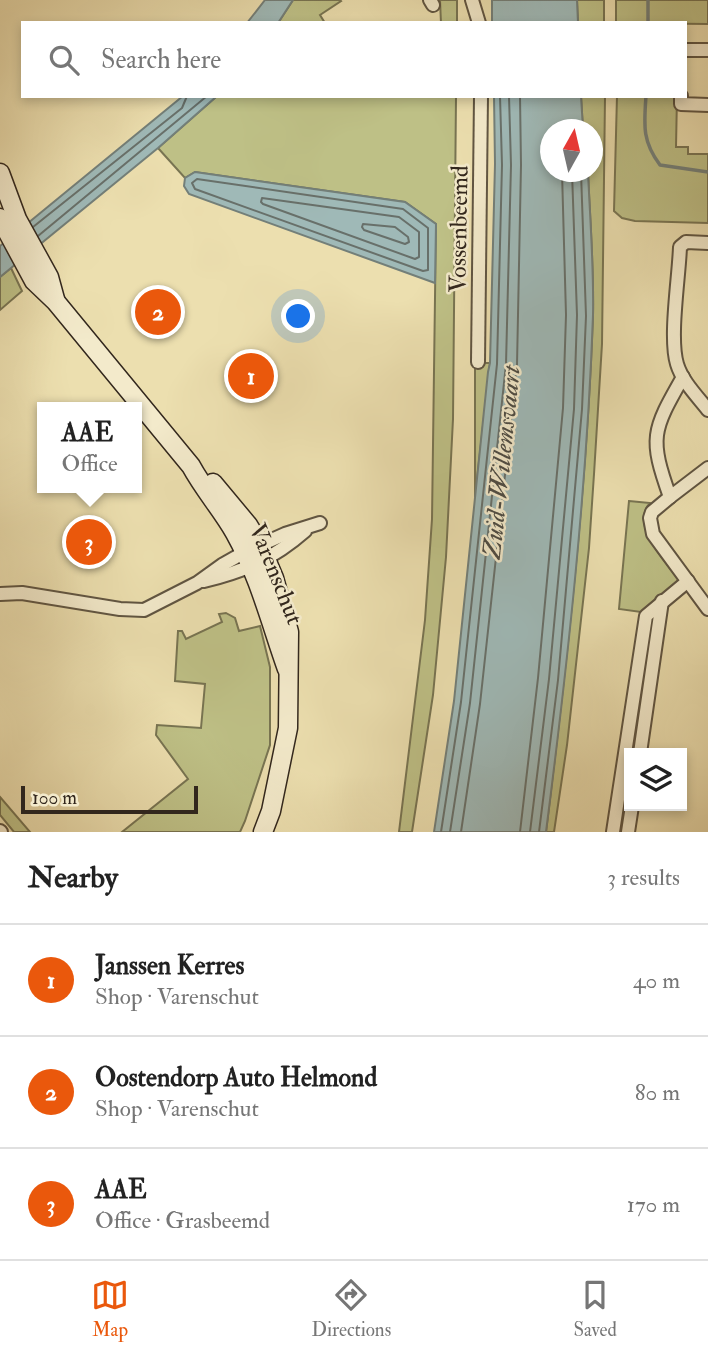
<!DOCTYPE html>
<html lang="en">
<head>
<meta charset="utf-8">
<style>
  body { margin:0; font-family:"IM FELL Double Pica",serif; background:#f6f6f6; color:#222 }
  .controls { position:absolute; right:21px; bottom:21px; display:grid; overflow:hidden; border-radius:0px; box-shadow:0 4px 10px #0003 }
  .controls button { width:63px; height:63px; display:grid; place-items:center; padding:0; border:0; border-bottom:2px solid #e0e0e0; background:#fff; color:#222; font:35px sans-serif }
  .compass { position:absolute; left:540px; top:119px; width:63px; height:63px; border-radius:50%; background:#fff; box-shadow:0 4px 10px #0003; rotate:8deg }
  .scale { position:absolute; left:21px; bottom:18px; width:177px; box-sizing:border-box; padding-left:7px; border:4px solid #32271d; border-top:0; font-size:19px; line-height:24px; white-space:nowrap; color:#32271d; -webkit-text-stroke:5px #f3eacb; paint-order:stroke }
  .you { position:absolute; left:299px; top:317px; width:24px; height:24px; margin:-18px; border:5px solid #fff; border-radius:50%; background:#1a73e8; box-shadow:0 0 0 10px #1a73e833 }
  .badge { display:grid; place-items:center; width:46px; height:46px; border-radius:50%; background:#ea580c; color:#fff; font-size:23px; font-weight:700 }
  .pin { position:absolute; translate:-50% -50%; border:4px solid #fff; box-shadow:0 2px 7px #0006 }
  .popup { position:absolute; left:37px; top:402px; width:105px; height:91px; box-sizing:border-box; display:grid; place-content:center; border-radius:0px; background:#fff; filter:drop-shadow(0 2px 5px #0005); font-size:23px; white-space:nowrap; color:#767676 }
  .popup b { font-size:26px; color:#222 }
  .popup::after { content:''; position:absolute; left:50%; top:100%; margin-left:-14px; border:14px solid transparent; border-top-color:#fff }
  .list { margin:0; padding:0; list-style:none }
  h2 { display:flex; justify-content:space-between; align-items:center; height:91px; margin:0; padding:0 28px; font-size:30px }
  h2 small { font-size:23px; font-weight:400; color:#767676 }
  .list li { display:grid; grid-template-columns:46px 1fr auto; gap:21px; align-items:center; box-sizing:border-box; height:112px; padding:0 28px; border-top:2px solid #e0e0e0 }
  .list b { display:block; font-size:26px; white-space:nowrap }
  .list p { margin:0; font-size:23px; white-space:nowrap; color:#767676 }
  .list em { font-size:23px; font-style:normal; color:#767676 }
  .icon { flex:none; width:38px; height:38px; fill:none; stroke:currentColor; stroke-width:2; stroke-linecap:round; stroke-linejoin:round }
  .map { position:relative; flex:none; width:708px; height:832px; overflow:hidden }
  .search { position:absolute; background:#fff; box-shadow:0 4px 10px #0003; left:21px; right:21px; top:21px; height:77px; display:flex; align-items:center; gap:18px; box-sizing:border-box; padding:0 24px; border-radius:0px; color:#767676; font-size:26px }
  .sheet { height:427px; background:#fff }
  nav { display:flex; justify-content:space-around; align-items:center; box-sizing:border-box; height:98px; border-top:2px solid #e0e0e0; background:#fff; font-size:19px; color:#767676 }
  nav a { display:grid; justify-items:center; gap:4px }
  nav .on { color:#ea580c }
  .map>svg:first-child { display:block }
  .green { fill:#bec086; stroke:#787452; stroke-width:2 }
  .water { fill:#9fb9b7; stroke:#737f79; stroke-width:2 }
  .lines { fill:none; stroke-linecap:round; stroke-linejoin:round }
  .shore { stroke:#68706a; stroke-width:2 }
  .stream { stroke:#737f79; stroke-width:3.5 }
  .street-casing { stroke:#605542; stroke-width:16 }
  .secondary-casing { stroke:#32271d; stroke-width:21 }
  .street { stroke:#f3eacb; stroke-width:12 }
  .secondary { stroke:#f3eacb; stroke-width:18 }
  .labels { text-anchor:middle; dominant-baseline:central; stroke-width:5; stroke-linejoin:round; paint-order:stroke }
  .street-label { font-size:24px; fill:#32271d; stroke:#f3eacb }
  .water-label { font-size:26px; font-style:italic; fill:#4d4c44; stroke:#f3eacb }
</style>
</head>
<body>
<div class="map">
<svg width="708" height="832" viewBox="0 0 708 832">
  <rect width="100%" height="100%" fill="#ecdfaf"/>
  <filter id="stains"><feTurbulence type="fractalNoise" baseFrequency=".00286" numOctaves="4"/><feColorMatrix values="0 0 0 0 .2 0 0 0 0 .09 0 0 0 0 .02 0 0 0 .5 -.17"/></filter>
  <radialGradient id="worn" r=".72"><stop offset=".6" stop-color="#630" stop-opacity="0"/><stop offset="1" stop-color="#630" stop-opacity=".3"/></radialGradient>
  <!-- green -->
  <g class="green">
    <path d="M293,0H340L341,1L320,15L325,23H278Z"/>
    <path d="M440,0H457V23H441Z"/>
    <path d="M577,0H604V23H578Z"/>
    <path d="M616,0H708V24L616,23Z"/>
    <path d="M217,96H456L453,419L446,557L433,695L412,832H399L425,620L432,519L436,224L405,202L195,172L185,178L158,148Z"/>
    <path d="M581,96H605L602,344L594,474L589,548L567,745L554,832H546C567,660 587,487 593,315C594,267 590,219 588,172H592V130L583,129Z"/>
    <path d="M617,96H677L676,147H688V154H708V223L635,221L622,218L614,211Z"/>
    <path d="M11,268L22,291L0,310V277Z"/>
    <path d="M475,363H490L475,497Z"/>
    <path d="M629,501L650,503C629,526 667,563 680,581L641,612L619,609Z"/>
    <path d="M226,613L235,618L239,631L260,626L270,667V745L245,821L240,832H122L188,779L156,735L157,725L201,728L205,684L175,681L178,631H182L186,639L222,622L219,614Z"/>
    <path d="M0,797L30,832H14L0,815Z"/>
  </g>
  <!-- water -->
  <g class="water">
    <path d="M265,0H293L278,23H247Z"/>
    <path d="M492,0H577L578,23H492Z"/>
    <path d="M183,96H217L158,148L0,277V246Z"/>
    <path d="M494,96H581L583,129L550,130V172H588C590,219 594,267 593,315C587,487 568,660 546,832H434L454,701L488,372L490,363L495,164Z"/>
    <path d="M195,172L405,202L436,224L435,283L189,194L184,186L185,178Z"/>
  </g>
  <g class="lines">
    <!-- shore -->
    <g class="shore">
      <path d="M197,179L403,209L428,228V270L423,271L195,189L192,183Z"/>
      <path d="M262,198L399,217L419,232V257L415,259L263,204L261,202Z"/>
      <path d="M363,224L395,227L408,237L409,242L405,244L364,230L362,227Z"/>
      <path d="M33,227L182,108L187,96"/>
      <path d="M38,236L207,96"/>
      <path d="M441,832L461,702L497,364L502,165L500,96"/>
      <path d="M450,832L470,703L506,364L511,165L509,96"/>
      <path d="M461,832L480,704L517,365L521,165L520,96"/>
      <path d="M520,832L538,678L563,408L566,315L562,172"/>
      <path d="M530,832L549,679L574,409L577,315L572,172"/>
      <path d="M539,832L558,680L582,409L586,316L581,172"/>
    </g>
    <!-- stream -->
    <g class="stream">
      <path d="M648,23V0"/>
      <path d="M646,96C644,125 642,141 660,165L708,172"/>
    </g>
    <defs>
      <g id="street">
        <path d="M430,0L433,5"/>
        <path d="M472,0L479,23"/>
        <path d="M685,50H708"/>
        <path d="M681,96V104L708,105"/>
        <path d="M708,243L686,242L680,247C679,277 669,338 677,364C682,381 697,396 708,410"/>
        <path d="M478,362L481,96"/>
        <path d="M708,468L670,497L652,512L650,518L653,534L708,609"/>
        <path d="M670,497C649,438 652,431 683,377"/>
        <path d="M204,581C245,571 273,559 305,531"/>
        <path d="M0,594L22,593L120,609L144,610L197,583L222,565L245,552L285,534L320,523"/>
        <path d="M640,753L662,601"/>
        <path d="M0,831L1,832"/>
        <path d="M613,832L646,616L688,581"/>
        <path d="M628,832L632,806"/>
      </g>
      <g id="secondary">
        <path d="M0,173L17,219L49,277L55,299"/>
        <path d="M0,218L34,281L56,302L191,466C204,490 222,510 235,533C259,576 271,624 287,669"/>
        <path d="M213,483L248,525L260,545L274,578L289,632L288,728L271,811L263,832"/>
      </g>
    </defs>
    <!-- street casing -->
    <use href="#street" class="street-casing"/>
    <!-- secondary casing -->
    <use href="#secondary" class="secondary-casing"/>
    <!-- street -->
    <use href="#street" class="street"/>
    <!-- secondary -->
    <use href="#secondary" class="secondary"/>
  </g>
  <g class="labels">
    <!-- street labels -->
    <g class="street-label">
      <text transform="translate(459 229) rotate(-89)">Vossenbeemd</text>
      <text transform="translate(276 574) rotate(68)">Varenschut</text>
    </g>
    <!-- water labels -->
    <g class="water-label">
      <text transform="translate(502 462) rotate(-84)">Zuid-Willemsvaart</text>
    </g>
  </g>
  <rect width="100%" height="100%" filter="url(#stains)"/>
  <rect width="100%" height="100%" fill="url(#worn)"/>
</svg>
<div class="controls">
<button><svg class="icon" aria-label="layers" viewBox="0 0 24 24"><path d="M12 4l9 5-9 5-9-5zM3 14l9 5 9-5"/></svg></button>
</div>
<svg class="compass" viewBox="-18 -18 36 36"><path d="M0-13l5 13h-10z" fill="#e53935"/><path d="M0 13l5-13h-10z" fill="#767676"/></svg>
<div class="scale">100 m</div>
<div class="you"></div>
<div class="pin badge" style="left:251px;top:376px">1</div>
<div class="pin badge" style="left:158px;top:312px">2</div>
<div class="pin badge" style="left:89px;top:542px">3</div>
<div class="popup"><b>AAE</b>Office</div>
<div class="search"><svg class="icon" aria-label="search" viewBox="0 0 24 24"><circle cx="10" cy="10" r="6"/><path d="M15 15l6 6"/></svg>Search here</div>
</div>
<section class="sheet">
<h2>Nearby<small>3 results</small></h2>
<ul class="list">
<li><span class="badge">1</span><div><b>Janssen Kerres</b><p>Shop · Varenschut</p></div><em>40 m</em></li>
<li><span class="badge">2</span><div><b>Oostendorp Auto Helmond</b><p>Shop · Varenschut</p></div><em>80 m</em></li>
<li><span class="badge">3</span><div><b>AAE</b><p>Office · Grasbeemd</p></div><em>170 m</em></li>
</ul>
</section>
<nav>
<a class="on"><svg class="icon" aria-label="map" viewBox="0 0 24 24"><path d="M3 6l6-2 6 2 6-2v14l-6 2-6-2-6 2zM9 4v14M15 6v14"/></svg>Map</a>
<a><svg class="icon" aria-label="directions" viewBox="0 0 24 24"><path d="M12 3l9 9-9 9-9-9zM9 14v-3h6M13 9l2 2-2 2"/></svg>Directions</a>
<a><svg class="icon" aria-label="saved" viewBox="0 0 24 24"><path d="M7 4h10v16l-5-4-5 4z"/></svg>Saved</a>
</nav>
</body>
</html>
